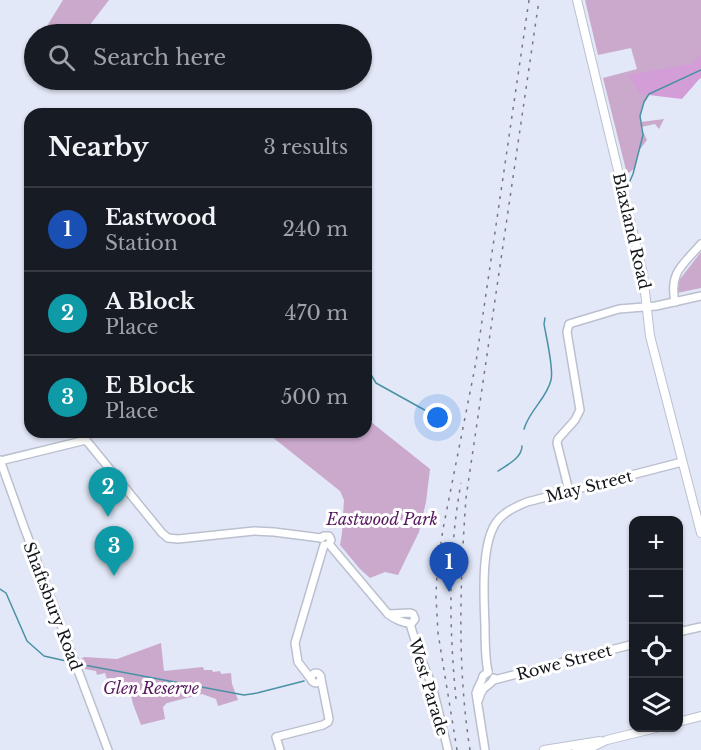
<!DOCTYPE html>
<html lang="en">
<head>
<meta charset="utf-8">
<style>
  body { margin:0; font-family:"Libre Baskerville",serif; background:#242831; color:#f1f3f6 }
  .controls { position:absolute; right:18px; bottom:18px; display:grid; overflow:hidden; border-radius:12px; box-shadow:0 2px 4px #0004 }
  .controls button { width:54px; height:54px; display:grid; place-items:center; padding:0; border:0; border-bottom:2px solid #363941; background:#171b24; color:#f1f3f6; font:30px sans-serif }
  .you { position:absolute; left:438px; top:418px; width:21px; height:21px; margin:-15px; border:4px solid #fff; border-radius:50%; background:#1a73e8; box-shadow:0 0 0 9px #1a73e833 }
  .badge { display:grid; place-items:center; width:39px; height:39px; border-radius:50%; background:#ea580c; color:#fff; font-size:20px; font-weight:700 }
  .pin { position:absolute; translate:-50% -50px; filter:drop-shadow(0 2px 3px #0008) }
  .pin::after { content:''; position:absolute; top:32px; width:21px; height:18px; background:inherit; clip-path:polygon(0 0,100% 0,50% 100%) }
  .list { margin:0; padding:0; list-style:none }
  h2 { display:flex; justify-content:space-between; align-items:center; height:78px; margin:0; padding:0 24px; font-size:26px }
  h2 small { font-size:20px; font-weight:400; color:#9ea1a6 }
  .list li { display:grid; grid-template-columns:39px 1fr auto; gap:18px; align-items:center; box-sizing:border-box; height:84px; padding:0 24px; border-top:2px solid #363941 }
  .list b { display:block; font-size:22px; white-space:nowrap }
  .list p { margin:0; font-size:20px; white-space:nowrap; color:#9ea1a6 }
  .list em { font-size:20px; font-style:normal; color:#9ea1a6 }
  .icon { flex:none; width:33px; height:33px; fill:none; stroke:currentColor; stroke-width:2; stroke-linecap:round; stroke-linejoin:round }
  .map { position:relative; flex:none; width:701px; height:750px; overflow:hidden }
  .search { position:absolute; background:#171b24; box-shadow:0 2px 4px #0004; left:24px; top:24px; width:348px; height:66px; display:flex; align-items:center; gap:15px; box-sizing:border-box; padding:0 21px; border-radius:33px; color:#9ea1a6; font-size:22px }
  .panel { position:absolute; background:#171b24; box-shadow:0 2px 4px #0004; left:24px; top:108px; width:348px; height:330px; border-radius:18px }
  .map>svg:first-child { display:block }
  .green { fill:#caa9cd }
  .forest { fill:#d39dd7 }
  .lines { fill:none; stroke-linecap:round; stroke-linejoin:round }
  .stream { stroke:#4a91a5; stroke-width:1.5 }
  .secondary-casing { stroke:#bbc0cf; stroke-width:10 }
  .primary-casing { stroke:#bbc0cf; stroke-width:10 }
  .secondary { stroke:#fff; stroke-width:7 }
  .primary { stroke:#fff; stroke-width:8 }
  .rail { stroke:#767983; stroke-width:1.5; stroke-dasharray:3 6; stroke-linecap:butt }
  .labels { text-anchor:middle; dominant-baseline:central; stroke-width:6; stroke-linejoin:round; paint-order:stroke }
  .street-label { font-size:16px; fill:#13151a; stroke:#fff }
  .park-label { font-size:16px; font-style:italic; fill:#591960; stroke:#fff }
</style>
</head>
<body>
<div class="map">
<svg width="701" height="750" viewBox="0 0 701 750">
  <rect width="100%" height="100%" fill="#e2e8f7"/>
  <!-- green -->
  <g class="green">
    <path d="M63,0H109L83,34H42Z"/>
    <path d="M585,0H701V78L689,86L649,94C643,102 639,111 641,122L664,119L659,129L655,124L641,127L647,140C644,145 639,149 638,153C634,165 640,166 627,174L603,78L637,69L631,48L598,55Z"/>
    <path d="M701,252V288L677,293V283Z"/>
    <path d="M366,418L430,469L426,502L419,532L398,575L385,572L370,578L360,569L340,545L342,533L344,500L340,491L266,432H366Z"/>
    <path d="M161,643L164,671L203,667L204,670H212L213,672L220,671L221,674L231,673L232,684L238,700L218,706L216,699L202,694L167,703L163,707L165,719L141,725L133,704L128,683L110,688L105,673L97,675L96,671L85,669L81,659L84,657L117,659Z"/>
  </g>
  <!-- forest -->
  <path class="forest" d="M701,55V77L682,99L640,94L628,75L691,64Z"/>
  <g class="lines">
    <!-- stream -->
    <g class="stream">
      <path d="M626,190L633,174L643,135L640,116L644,102L649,94L701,70"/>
      <path d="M366,351L368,356L370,373L376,383L439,418"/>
      <path d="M524,429C529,411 547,398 551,380C554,369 546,336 544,324L545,318"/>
      <path d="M498,471C507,465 522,458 522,446"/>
      <path d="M0,589L6,593L27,641L44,656L66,661"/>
      <path d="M84,665L244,695L257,693L304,681"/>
    </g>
    <defs>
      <g id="secondary">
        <path d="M675,302C669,272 683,265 701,244"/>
        <path d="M0,460L24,527L108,750"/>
        <path d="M0,461L86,440L162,533L168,538L178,539L254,531L274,532L321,538"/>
        <path d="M569,491L557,443L558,439L575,420L580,410L567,332L569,324L619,309L656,306L701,296"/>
        <path d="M321,538L324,536H329L331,540L329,544"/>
        <path d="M329,544L388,614C394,619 405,624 412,623L415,619L413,614L410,613L388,614"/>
        <path d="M410,624L421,659L432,685L448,750"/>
        <path d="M678,632L701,627"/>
        <path d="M488,672C485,657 485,641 485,626C484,599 481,550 494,526C501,513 515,507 527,502L682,462"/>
        <circle cx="316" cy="678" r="5"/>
        <path d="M311,679L298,662L295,643L324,545"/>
        <path d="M494,680L634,644"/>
        <path d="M479,699C482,684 491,687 494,678"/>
        <path d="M280,750L276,737L323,725L328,722L329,719L321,679"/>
        <path d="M485,750L476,693C478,686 482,682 483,676L488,672"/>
      </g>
      <g id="primary">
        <path d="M577,0L643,274L650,336L701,533"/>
        <path d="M678,722L701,716"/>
        <path d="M544,750L600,741"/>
        <path d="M577,750L592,747L607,740L656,728"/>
      </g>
    </defs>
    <!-- secondary casing -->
    <use href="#secondary" class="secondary-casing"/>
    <!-- primary casing -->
    <use href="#primary" class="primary-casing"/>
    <!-- secondary -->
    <use href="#secondary" class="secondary"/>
    <!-- primary -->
    <use href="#primary" class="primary"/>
    <!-- rail -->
    <g class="rail">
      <path d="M456,699C449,627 448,555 461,483"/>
      <path d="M457,750L438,633L436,597L437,572L443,529L476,362L529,0"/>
      <path d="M470,750C457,667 460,582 466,498L539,0"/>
    </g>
  </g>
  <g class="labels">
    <!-- street labels -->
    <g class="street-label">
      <text transform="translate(632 231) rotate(77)">Blaxland Road</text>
      <text transform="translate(589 486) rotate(-14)">May Street</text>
      <text transform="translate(53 606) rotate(69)">Shaftsbury Road</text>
      <text transform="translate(564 662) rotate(-15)">Rowe Street</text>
      <text transform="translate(429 687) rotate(73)">West Parade</text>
    </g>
    <!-- park labels -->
    <g class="park-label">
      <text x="382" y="519">Eastwood Park</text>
      <text x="151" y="688">Glen Reserve</text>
    </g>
  </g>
</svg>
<div class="controls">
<button>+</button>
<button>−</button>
<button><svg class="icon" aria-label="locate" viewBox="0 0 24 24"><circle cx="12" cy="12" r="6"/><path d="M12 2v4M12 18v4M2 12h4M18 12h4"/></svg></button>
<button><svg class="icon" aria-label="layers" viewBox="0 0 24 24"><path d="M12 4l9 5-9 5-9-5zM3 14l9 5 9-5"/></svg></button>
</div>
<div class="you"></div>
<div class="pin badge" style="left:449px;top:592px;background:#1a4fb4">1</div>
<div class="pin badge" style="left:108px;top:517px;background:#0f9aa8">2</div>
<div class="pin badge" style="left:114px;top:576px;background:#0f9aa8">3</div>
<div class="search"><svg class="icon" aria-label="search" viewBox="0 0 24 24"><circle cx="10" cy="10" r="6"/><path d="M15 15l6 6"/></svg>Search here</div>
<section class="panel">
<h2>Nearby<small>3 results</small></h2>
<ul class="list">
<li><span class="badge" style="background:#1a4fb4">1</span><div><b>Eastwood</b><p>Station</p></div><em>240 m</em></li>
<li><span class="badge" style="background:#0f9aa8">2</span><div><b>A Block</b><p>Place</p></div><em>470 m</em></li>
<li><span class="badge" style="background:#0f9aa8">3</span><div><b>E Block</b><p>Place</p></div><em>500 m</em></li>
</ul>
</section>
</div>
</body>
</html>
